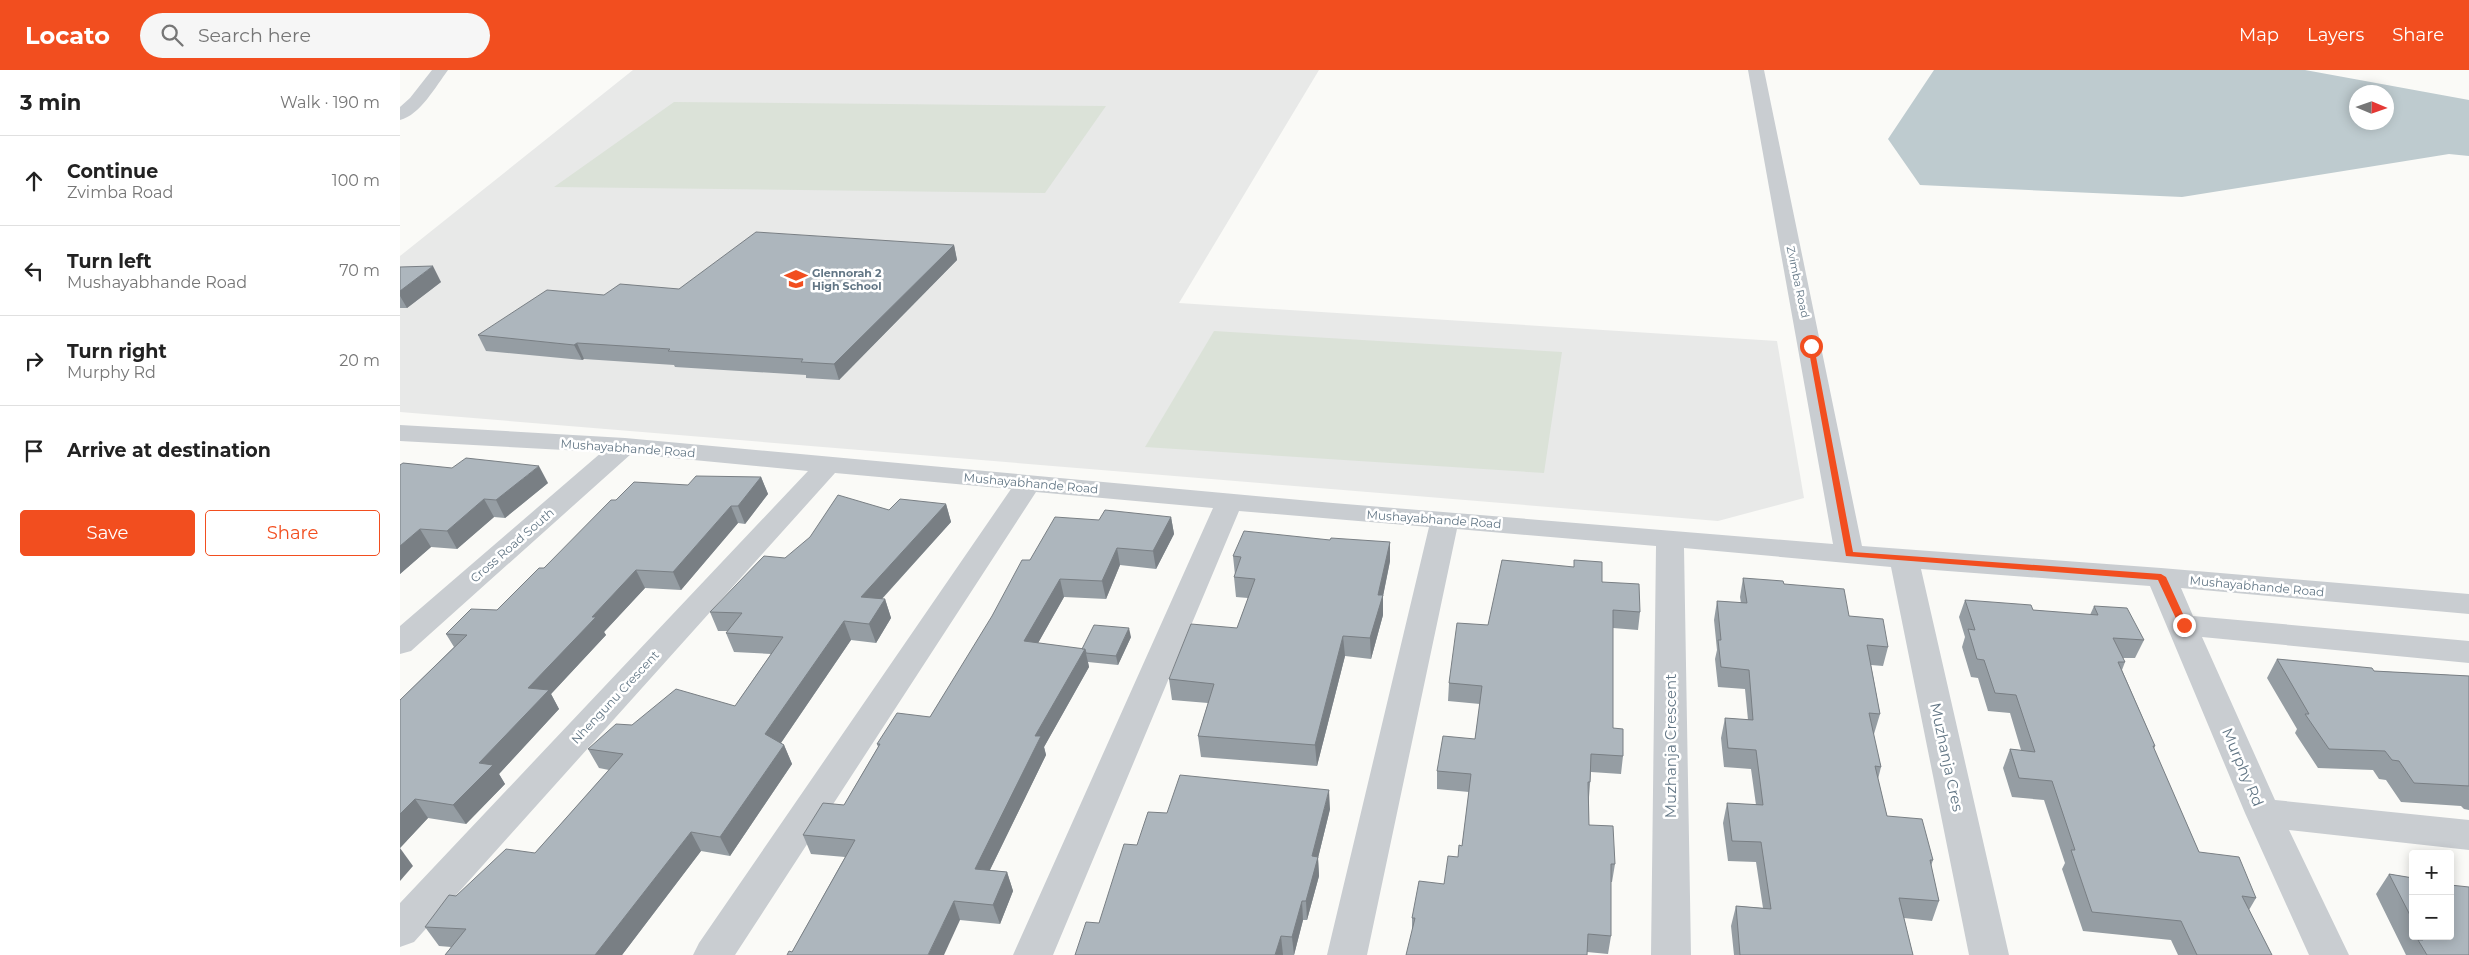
<!DOCTYPE html>
<html lang="en">
<head>
<meta charset="utf-8">
<style>
  body { margin:0; font-family:Montserrat,sans-serif; background:#f6f6f6; color:#222 }
  .controls { position:absolute; right:15px; bottom:15px; display:grid; overflow:hidden; border-radius:5px; box-shadow:0 2px 12px #0003 }
  .controls button { width:45px; height:45px; display:grid; place-items:center; padding:0; border:0; border-bottom:1px solid #e0e0e0; background:#fff; color:#222; font:25px sans-serif }
  .compass { position:absolute; left:1949px; top:15px; width:45px; height:45px; border-radius:50%; background:#fff; box-shadow:0 2px 12px #0003; rotate:92deg }
  .stop { position:absolute; width:15px; height:15px; margin:-11px; border:4px solid #f24e1f; border-radius:50%; background:#fff }
  .stop.end { background:#f24e1f; border-color:#fff; box-shadow:0 1px 5px #0008 }
  .list { margin:0; padding:0; list-style:none }
  h2 { display:flex; justify-content:space-between; align-items:center; height:65px; margin:0; padding:0 20px; font-size:21px }
  h2 small { font-size:16px; font-weight:400; color:#767676 }
  .list li { display:grid; grid-template-columns:32px 1fr auto; gap:15px; align-items:center; box-sizing:border-box; height:90px; padding:0 20px; border-top:1px solid #e0e0e0 }
  .list b { display:block; font-size:19px; white-space:nowrap }
  .list p { margin:0; font-size:16px; white-space:nowrap; color:#767676 }
  .list em { font-size:16px; font-style:normal; color:#767676 }
  .actions { display:flex; gap:10px; padding:15px 20px }
  .actions a { flex:1; padding:11px 0; border:1px solid #f24e1f; border-radius:5px; text-align:center; font-size:18px; color:#f24e1f }
  .actions .main { background:#f24e1f; color:#fff }
  .icon { flex:none; width:28px; height:28px; fill:none; stroke:currentColor; stroke-width:2; stroke-linecap:round; stroke-linejoin:round }
  .map { position:relative; flex:none; width:2069px; height:885px; overflow:hidden }
  header { display:flex; align-items:center; gap:30px; box-sizing:border-box; height:70px; padding:0 25px; background:#f24e1f; color:#fff }
  header strong { font-size:24px }
  nav { display:flex; gap:28px; margin-inline-start:auto; font-size:18px }
  .search { width:350px; height:45px; background:#f6f6f6; display:flex; align-items:center; gap:12px; box-sizing:border-box; padding:0 18px; border-radius:28px; color:#767676; font-size:19px }
  main { display:flex }
  aside { flex:1; background:#fff }
  .map>svg:first-child { display:block }
  .built { fill:#e8e9e8 }
  .green { fill:#dbe2d8 }
  .water { fill:#becbcf; fill-rule:evenodd }
  .lines { fill:none; stroke-linecap:round; stroke-linejoin:round }
  .minor { fill:#c9cdd1; fill-rule:evenodd }
  .wall { fill:#959da3 }
  .shaded-wall { fill:#797f84 }
  .building { fill:#adb6bd; stroke:#797f84 }
  .route { fill:#f24e1f }
  .labels { text-anchor:middle; dominant-baseline:central; stroke-width:5; stroke-linejoin:round; paint-order:stroke }
  .far-poi-label { font-size:11px; font-weight:bold; fill:#627685; stroke:#fff; text-anchor:start }
  .far-street-label { font-size:11px; fill:#627685; stroke:#fff }
  .street-label { font-size:12px; fill:#627685; stroke:#fff }
  .near-street-label { font-size:15px; fill:#627685; stroke:#fff }
</style>
</head>
<body>
<header>
<strong>Locato</strong>
<div class="search"><svg class="icon" aria-label="search" viewBox="0 0 24 24"><circle cx="10" cy="10" r="6"/><path d="M15 15l6 6"/></svg>Search here</div>
<nav><a>Map</a><a>Layers</a><a>Share</a></nav>
</header>
<main>
<aside>
<h2>3 min<small>Walk · 190 m</small></h2>
<ul class="list">
<li><svg class="icon" aria-label="ahead" viewBox="0 0 24 24"><path d="M12 20V5M6 11l6-6 6 6"/></svg><div><b>Continue</b><p>Zvimba Road</p></div><em>100 m</em></li>
<li><svg class="icon" aria-label="left" viewBox="0 0 24 24"><path d="M17 20v-9H6M10 6l-5 5 5 5"/></svg><div><b>Turn left</b><p>Mushayabhande Road</p></div><em>70 m</em></li>
<li><svg class="icon" aria-label="right" viewBox="0 0 24 24"><path d="M7 20v-9h11M14 6l5 5-5 5"/></svg><div><b>Turn right</b><p>Murphy Rd</p></div><em>20 m</em></li>
<li><svg class="icon" aria-label="arrive" viewBox="0 0 24 24"><path d="M6 21V4h12l-3 4 3 4H6"/></svg><div><b>Arrive at destination</b></div></li>
</ul>
<div class="actions"><a class="main">Save</a><a>Share</a></div>
</aside>
<div class="map">
<svg width="2069" height="885" viewBox="0 0 2069 885">
  <rect width="100%" height="100%" fill="#fafaf7"/>
  <!-- built -->
  <path class="built" d="M233,0H919L779,233L1377,271L1404,428L1318,451L0,342V186Z"/>
  <!-- green -->
  <g class="green">
    <path d="M274,32L706,36L645,123L154,117Z"/>
    <path d="M814,261L1162,282L1144,403L745,377Z"/>
  </g>
  <!-- water -->
  <path class="water" d="M1534,0H1905L2069,30V86L2049,84L1782,127L1520,115L1488,69ZM1956,22H1986V52H1956Z"/>
  <g class="lines">
    <!-- minor -->
    <g class="minor">
      <path d="M32,0H48C36,16 20,45 0,50V37L10,28Z"/>
      <path d="M1348,0H1364L1462,476L1761,498L2069,524V544L1781,518L1793,546L2069,571V593L1802,567L1875,730L2069,750V780L1889,760L1949,885H1909L1845,743L1750,516L1521,499L1609,885H1569L1491,497L1284,478L1291,885H1251L1256,476L1057,459L967,885H927L1029,457L839,441L653,885H613L813,438L636,422L335,885H293L299,873L611,419L435,403L14,872L0,877V833L408,401L231,384L11,581L0,584V556L202,382L0,371V355L225,368L933,433L1433,474Z"/>
    </g>
  </g>
  <!-- wall -->
  <g class="wall">
    <path d="M554,175L557,190L439,310L406,308V305L275,297L274,295L184,289L182,290L86,281L78,265L204,225L279,219Z"/>
    <path d="M0,197L41,212L7,238H0Z"/>
    <path d="M3,393L148,413L105,448L94,447L57,479L31,477L0,504Z"/>
    <path d="M361,407L368,424L345,454L338,453L281,520L245,518L204,562L206,565L151,624L159,639L99,704L105,714L66,754L28,748L0,778V630L54,577L46,564L97,540L144,498L216,430L288,415Z"/>
    <path d="M546,434L551,452L482,529H485L491,548L476,573L451,570L381,673L384,675L392,694L330,786L301,781L222,885H45L51,877L39,876L25,857L56,826L135,783L209,700L199,698L188,679L232,655L335,636L371,584L334,582L326,563L328,561H318L310,542L385,488L489,440Z"/>
    <path d="M771,447L774,464L756,499L720,495L706,529L664,527L638,573L682,579L731,567L718,595L688,592L689,597L644,677L646,685L590,800L607,802L613,821L600,854L560,850L392,882L445,787L411,784L403,765L444,735L478,677L477,674L530,647L630,490L699,450Z"/>
    <path d="M930,470L990,472V491L983,526V545L971,589L945,586L917,696L801,687L798,666L808,633L772,630L769,609L837,558L848,528L836,527L834,507L835,505L833,486Z"/>
    <path d="M1343,508L1384,514L1449,546L1488,577L1483,596L1471,595L1480,644L1474,664H1473L1481,697L1478,709L1487,746L1533,790L1531,796L1539,831L1532,851L1504,848L1513,885H1334L1331,856L1336,836L1363,838L1356,792L1328,791L1323,753L1327,733L1356,735L1351,699L1324,697L1321,668L1325,648L1348,650L1345,619L1318,617L1315,589L1317,580L1314,550L1317,531L1341,533L1340,527Z"/>
    <path d="M1202,512L1240,542L1238,560L1213,558V658L1223,686L1221,704L1191,702L1189,727V755L1215,794L1212,812H1211V866L1208,884L1187,882L1012,859V848L1044,814L1058,787L1062,776L1069,722L1037,719V701L1075,669L1080,634L1048,631L1049,613L1088,555Z"/>
    <path d="M1565,530L1633,540L1690,545L1694,536L1744,570L1735,588H1723L1725,592L1722,600L1755,676L1754,679L1799,782L1856,828L1849,840L1872,885H1778L1771,870L1683,861L1662,799L1665,793L1644,730L1612,727L1603,698L1610,679L1621,680L1610,643L1588,641L1578,608L1571,607L1562,577L1565,567L1559,547Z"/>
    <path d="M1877,589L1974,601L2069,606V740L2064,739L2061,736L2001,732L1986,710L1979,709L1973,700L1918,698L1895,663L1897,659L1867,608Z"/>
    <path d="M930,739L918,788L919,806L907,850H903L894,885H883L699,853L737,775L767,743Z"/>
    <path d="M1989,804L2013,808V866H2050L2069,885H2006L1976,824Z"/>
  </g>
  <!-- shaded-wall -->
  <g class="shaded-wall">
    <path d="M554,175L557,190L439,310L434,294Z"/>
    <path d="M33,196L41,212L7,238L0,226V221Z"/>
    <path d="M177,273L184,289L182,290L174,275Z"/>
    <path d="M139,396L148,413L105,448L96,430Z"/>
    <path d="M361,407L368,424L345,454L338,436Z"/>
    <path d="M84,429L94,447L57,479L47,461Z"/>
    <path d="M546,434L551,452L467,545L461,527Z"/>
    <path d="M331,436L338,453L281,520L273,502Z"/>
    <path d="M771,447L774,464L756,499L753,481Z"/>
    <path d="M20,459L31,477L0,504V476Z"/>
    <path d="M990,472V491L983,526V545L971,589L970,568L978,525Z"/>
    <path d="M717,478L720,495L706,529L702,511Z"/>
    <path d="M236,500L245,518L204,562L206,565L151,624L159,639L99,704L105,714L66,754L53,735L128,618L192,547Z"/>
    <path d="M660,509L664,527L629,589L624,571Z"/>
    <path d="M485,529L491,548L476,573L469,554Z"/>
    <path d="M444,551L451,570L374,683L365,664Z"/>
    <path d="M729,558L731,567L718,595L716,586Z"/>
    <path d="M943,566L945,586L917,696L915,675Z"/>
    <path d="M685,579L689,597L644,677L646,685L581,818L575,799L635,666Z"/>
    <path d="M384,675L392,694L330,786L320,767Z"/>
    <path d="M929,720L930,739L918,788L919,806L907,850L906,831L912,786Z"/>
    <path d="M15,729L28,748L0,778V744Z"/>
    <path d="M291,762L301,781L222,885H195Z"/>
    <path d="M0,778L13,796L0,811Z"/>
    <path d="M607,802L613,821L600,854L593,835Z"/>
    <path d="M554,831L560,850L544,885H528Z"/>
    <path d="M902,831L903,850L894,885L892,867Z"/>
    <path d="M881,866L883,885H875Z"/>
  </g>
  <!-- building -->
  <g class="building">
    <path d="M356,162L554,175L434,294L401,292L403,289L268,281L270,279L177,273L174,275L78,265L147,220L204,225L220,214L279,219Z"/>
    <path d="M33,196L0,221V197Z"/>
    <path d="M66,388L139,396L96,430L84,429L47,461L20,459L0,476V395L3,393L52,398Z"/>
    <path d="M296,406L361,407L338,436H331L273,502L236,500L192,547H196L128,618L149,620L79,693L93,695L53,735L15,729L0,744V630L67,565L46,564L71,539L97,540L139,498H144L211,430H216L234,412L288,415Z"/>
    <path d="M438,425L489,440L500,429L546,434L461,527L485,529L469,554L444,551L365,664L384,675L320,767L291,762L195,885H45L66,859L25,857L49,825L56,826L106,779L135,783L223,684L188,679L216,654L232,655L276,619L335,636L383,567L326,563L342,543L310,542L364,486L385,488L410,467Z"/>
    <path d="M705,440L771,447L753,481L717,478L702,511L660,509L624,571L685,579L635,666H641L575,799L607,802L593,835L554,831L528,885H387L389,881L392,882L455,770L403,765L423,733L444,735L480,674H477L497,643L530,647L592,546L622,490H630L655,447L699,450Z"/>
    <path d="M844,461L930,470L931,468L990,472L978,525H983L970,568L943,566L915,675L798,666L814,614L769,609L791,554L837,558L855,509L834,507L841,487L833,486Z"/>
    <path d="M1102,490L1174,497V490L1202,492V512L1239,514L1240,542L1213,540V658L1223,659V686L1191,684L1190,712H1188L1189,755L1213,756L1215,794H1211V866L1188,864L1187,885H1006L1015,848H1012L1019,811L1044,814L1048,786L1058,787L1059,775L1062,776L1071,704L1037,701L1043,666L1075,669L1082,616L1049,613L1057,553L1088,555Z"/>
    <path d="M1343,508L1383,511L1384,514L1444,519L1449,546L1483,549L1488,577L1467,575L1480,644L1469,643L1481,697L1475,696L1487,746L1522,749L1533,790H1530L1539,831L1499,828L1513,885H1340L1336,836L1371,839L1361,772L1332,771L1327,733L1363,735L1356,680L1328,678L1325,648L1353,650L1349,600L1321,597L1318,570H1321L1317,531L1347,533Z"/>
    <path d="M1565,530L1631,535L1633,540L1698,545L1694,536L1727,538L1744,570L1713,568L1725,592H1718L1755,676H1753L1799,782L1839,787L1856,828L1842,826L1872,885H1797L1781,851L1692,842L1671,780H1675L1652,711L1619,708L1610,679L1635,682L1616,625L1595,623L1584,590L1577,589L1568,559L1575,560Z"/>
    <path d="M694,555L729,558L716,586L686,583L685,579H682Z"/>
    <path d="M1877,589L1972,598L1974,601L2069,606V716L2014,713L1999,691L1992,690L1985,681L1929,679L1905,644H1909Z"/>
    <path d="M780,705L929,720L912,786L918,787L906,831H902L892,867L881,866L875,885H675L686,852L699,853L724,774L737,775L748,742L767,743Z"/>
    <path d="M1989,804L2013,808V851Z"/>
    <path d="M2050,815L2069,817V885H2027L2018,870H2023L2021,866H2050Z"/>
  </g>
  <!-- route -->
  <path class="route" d="M1411,274L1414,276L1453,482L1761,504L1766,507L1788,555L1787,557L1779,555L1758,510L1446,486L1408,276Z"/>
  <!-- icons -->
  <defs>
    <symbol id="school-bare" viewBox="-9 -9 18 18"><path d="M0-5L7-2L0 1L-7-2ZM-4 1L0 2.5L4 1V4Q0 6-4 4Z" fill="#f24e1f" stroke="#fff" stroke-width="2.5" paint-order="stroke"/></symbol>
  </defs>
  <g fill-rule="evenodd">
    <use href="#school-bare" x="380" y="193" width="32" height="32"/>
  </g>
  <g class="labels">
    <!-- far-poi labels -->
    <g class="far-poi-label">
      <text x="412" y="203">Glennorah 2<tspan x="412" dy="13">High School</tspan></text>
    </g>
    <!-- far-street labels -->
    <g class="far-street-label">
      <text transform="translate(1398 212) rotate(78)">Zvimba Road</text>
    </g>
    <!-- street labels -->
    <g class="street-label">
      <text transform="translate(228 378) rotate(4)">Mushayabhande Road</text>
      <text transform="translate(631 413) rotate(5)">Mushayabhande Road</text>
      <text transform="translate(1034 449) rotate(4)">Mushayabhande Road</text>
      <text transform="translate(112 475) rotate(-41)">Cross Road South</text>
      <text transform="translate(1857 516) rotate(5)">Mushayabhande Road</text>
      <text transform="translate(215 627) rotate(-47)">Nhengunu Crescent</text>
    </g>
    <!-- near-street labels -->
    <g class="near-street-label">
      <text transform="translate(1270 676) rotate(-90)">Muzhanja Crescent</text>
      <text transform="translate(1547 687) rotate(78)">Muzhanja Cres</text>
      <text transform="translate(1843 697) rotate(67)">Murphy Rd</text>
    </g>
  </g>
</svg>
<div class="controls">
<button>+</button>
<button>−</button>
</div>
<svg class="compass" viewBox="-18 -18 36 36"><path d="M0-13l5 13h-10z" fill="#e53935"/><path d="M0 13l5-13h-10z" fill="#767676"/></svg>
<div class="stop" style="left:1411px;top:276px"></div>
<div class="stop end" style="left:1784px;top:555px"></div>
</div>
</main>
</body>
</html>
